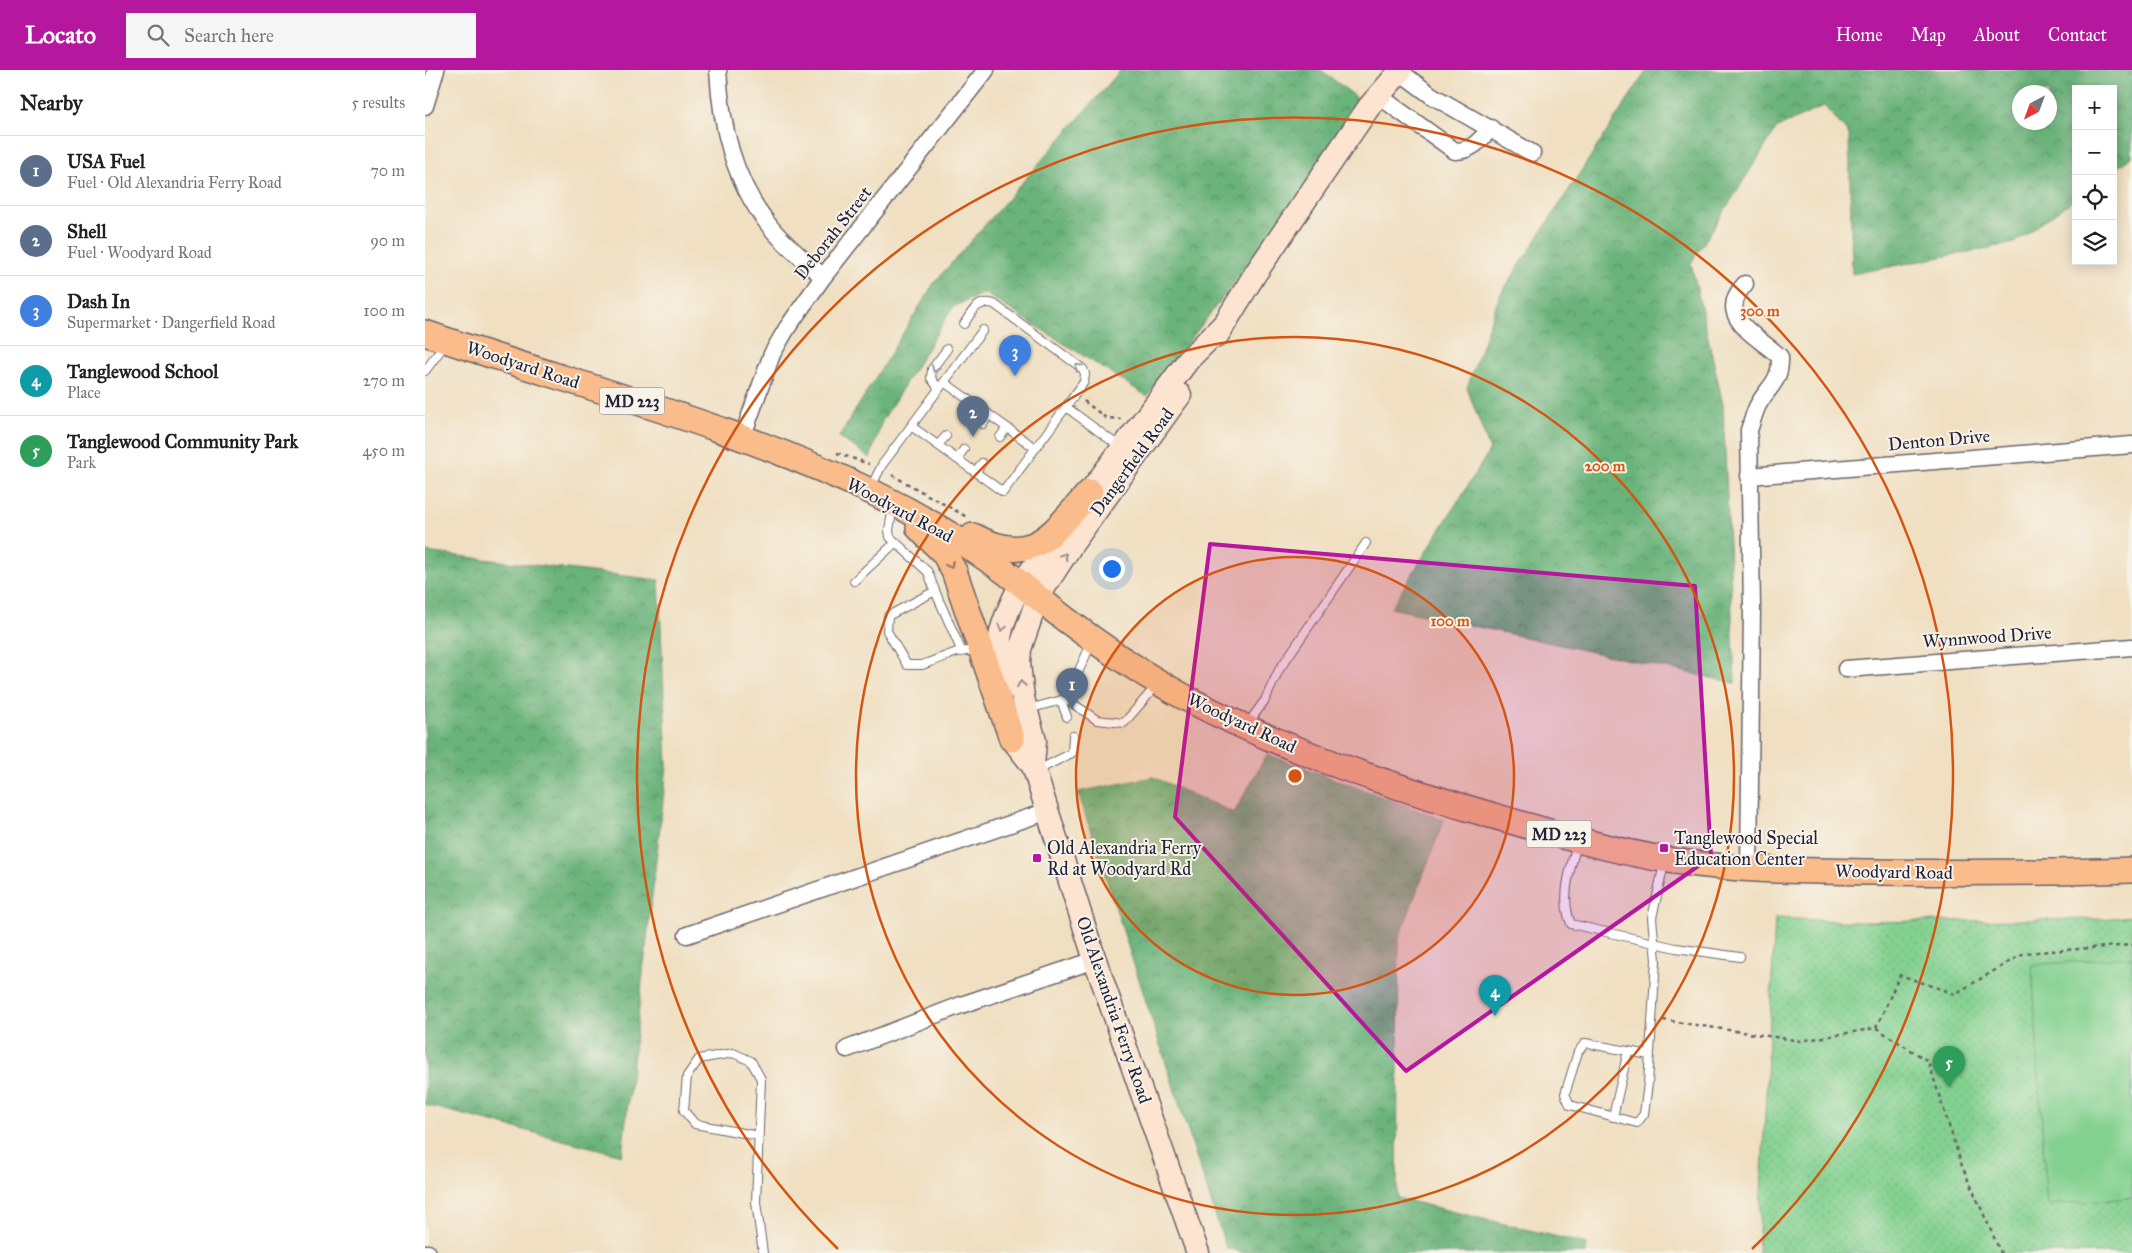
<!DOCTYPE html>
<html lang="en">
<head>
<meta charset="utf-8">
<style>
  body { margin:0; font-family:"IM FELL Great Primer",serif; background:#f6f6f6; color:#202124 }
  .controls { position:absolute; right:15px; top:15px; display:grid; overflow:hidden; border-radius:0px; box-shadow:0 2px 12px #0003 }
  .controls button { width:45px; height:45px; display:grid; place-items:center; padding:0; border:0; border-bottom:1px solid #e0e0e0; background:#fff; color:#202124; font:25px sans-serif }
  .compass { position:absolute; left:1587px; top:15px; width:45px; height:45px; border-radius:50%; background:#fff; box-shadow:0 2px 12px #0003; rotate:221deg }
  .you { position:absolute; left:686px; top:498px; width:18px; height:18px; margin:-12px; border:4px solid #fff; border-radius:50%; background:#1a73e8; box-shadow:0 0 0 8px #1a73e833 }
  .badge { display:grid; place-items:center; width:32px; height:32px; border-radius:50%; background:#b5179e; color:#fff; font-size:16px; font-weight:700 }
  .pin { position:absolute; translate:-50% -41px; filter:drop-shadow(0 1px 2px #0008) }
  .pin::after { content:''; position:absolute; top:26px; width:18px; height:15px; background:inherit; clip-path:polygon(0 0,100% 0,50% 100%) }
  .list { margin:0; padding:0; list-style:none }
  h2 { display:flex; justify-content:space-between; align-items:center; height:65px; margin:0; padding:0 20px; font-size:21px }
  h2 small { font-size:16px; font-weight:400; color:#757577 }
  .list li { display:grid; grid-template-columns:32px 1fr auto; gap:15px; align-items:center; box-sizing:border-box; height:70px; padding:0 20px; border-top:1px solid #e0e0e0 }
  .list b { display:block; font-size:19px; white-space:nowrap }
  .list p { margin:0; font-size:16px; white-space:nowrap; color:#757577 }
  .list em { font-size:16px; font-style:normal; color:#757577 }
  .icon { flex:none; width:28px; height:28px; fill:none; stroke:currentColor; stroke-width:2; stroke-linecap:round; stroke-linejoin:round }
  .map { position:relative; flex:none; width:1707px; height:1183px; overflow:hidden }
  header { display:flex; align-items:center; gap:30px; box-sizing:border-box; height:70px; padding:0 25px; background:#b5179e; color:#fff }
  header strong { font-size:24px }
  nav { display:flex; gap:28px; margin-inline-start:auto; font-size:18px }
  .search { width:350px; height:45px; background:#f6f6f6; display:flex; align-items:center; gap:12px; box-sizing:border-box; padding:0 18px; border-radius:0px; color:#757577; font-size:19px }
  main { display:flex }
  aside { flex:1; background:#fff }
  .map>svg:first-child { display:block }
  .grass { fill:url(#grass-dots); stroke:#527a66 }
  .forest { fill:url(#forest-crowns); stroke:#466a5a; fill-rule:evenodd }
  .pitch { fill:#83d190; stroke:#527a66 }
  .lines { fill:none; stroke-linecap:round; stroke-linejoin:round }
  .lane-casing { stroke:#6a646a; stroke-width:10 }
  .street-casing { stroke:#6a646a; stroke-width:19 }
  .secondary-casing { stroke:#6a646a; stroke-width:25 }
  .primary-casing { stroke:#6a646a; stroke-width:28 }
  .path { stroke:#6a646a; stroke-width:2.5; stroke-dasharray:4 4; stroke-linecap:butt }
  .lane { stroke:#fff; stroke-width:8 }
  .street { stroke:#fff; stroke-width:16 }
  .secondary { stroke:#fde4d1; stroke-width:22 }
  .primary { stroke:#fabc8b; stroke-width:25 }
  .oneway { stroke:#9c9ca7 }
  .oneway2 { stroke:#9a8d8e }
  .oneway3 { stroke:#8e6f63 }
  .marked { fill:#b5179e; fill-opacity:0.2; stroke:#b5179e; stroke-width:4; stroke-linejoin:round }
  .ring { fill:none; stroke:#d45411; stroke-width:2.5 }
  .poi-dot { fill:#b5179e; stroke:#f7f3e8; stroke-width:2 }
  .labels { text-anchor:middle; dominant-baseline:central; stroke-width:4; stroke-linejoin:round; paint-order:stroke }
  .shield { fill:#f7f3e8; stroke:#62616f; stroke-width:1 }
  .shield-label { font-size:16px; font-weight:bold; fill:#22223b }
  .street-label { font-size:18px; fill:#22223b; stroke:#f7f3e8 }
  .poi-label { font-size:18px; fill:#22223b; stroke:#f7f3e8; text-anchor:start }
  .centre { fill:#d45411; stroke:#f7f3e8; stroke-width:2.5 }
  .ring-label { font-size:15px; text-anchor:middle; font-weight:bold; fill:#d45411; stroke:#f7f3e8; stroke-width:4; stroke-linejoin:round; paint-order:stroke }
</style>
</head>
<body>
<header>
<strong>Locato</strong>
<div class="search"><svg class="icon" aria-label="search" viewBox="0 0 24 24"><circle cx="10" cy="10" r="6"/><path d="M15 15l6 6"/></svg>Search here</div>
<nav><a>Home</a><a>Map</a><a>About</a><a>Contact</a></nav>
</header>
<main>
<aside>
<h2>Nearby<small>5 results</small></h2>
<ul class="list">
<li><span class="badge" style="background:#5c6f8a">1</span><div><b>USA Fuel</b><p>Fuel · Old Alexandria Ferry Road</p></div><em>70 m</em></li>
<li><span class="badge" style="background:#5c6f8a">2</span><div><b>Shell</b><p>Fuel · Woodyard Road</p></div><em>90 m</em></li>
<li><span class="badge" style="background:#3f7fe0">3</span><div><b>Dash In</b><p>Supermarket · Dangerfield Road</p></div><em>100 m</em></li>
<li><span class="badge" style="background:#0f9aa8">4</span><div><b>Tanglewood School</b><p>Place</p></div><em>270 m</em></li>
<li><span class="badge" style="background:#2e9e5b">5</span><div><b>Tanglewood Community Park</b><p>Park</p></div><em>450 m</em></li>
</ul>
</aside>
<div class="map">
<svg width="1707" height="1183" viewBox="0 0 1707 1183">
  <defs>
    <pattern id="grass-dots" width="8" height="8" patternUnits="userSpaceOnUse" patternTransform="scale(1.25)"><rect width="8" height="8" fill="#83d190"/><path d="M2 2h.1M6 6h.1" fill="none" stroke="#71b37d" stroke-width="1.8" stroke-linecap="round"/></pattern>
    <pattern id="forest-crowns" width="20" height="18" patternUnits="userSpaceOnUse" patternTransform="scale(1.25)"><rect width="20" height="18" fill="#6ab37a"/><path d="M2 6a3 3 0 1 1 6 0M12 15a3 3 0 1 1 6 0" fill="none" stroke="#579165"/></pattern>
  </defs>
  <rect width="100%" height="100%" fill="#f7f3e8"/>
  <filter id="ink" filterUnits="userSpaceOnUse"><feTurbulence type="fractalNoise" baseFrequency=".02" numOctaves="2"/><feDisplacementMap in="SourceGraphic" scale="10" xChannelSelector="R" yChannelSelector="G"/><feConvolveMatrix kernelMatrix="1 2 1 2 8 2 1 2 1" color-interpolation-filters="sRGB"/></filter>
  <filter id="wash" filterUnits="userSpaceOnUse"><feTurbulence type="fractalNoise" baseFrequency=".0096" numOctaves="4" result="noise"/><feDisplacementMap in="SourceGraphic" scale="20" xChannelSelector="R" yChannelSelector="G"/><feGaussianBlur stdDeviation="1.12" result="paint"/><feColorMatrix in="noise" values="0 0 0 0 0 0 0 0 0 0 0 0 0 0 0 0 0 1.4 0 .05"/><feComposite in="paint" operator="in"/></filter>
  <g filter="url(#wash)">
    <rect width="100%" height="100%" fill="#f0dfc1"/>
    <!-- grass -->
    <path class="grass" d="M1707,846V1183H1333L1350,848L1433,852L1676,849Z"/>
    <!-- forest -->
    <g class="forest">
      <path d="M696,0H896L944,37L722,326L559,223L528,237L457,351L445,388L414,367L509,213Z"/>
      <path d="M1222,0H1707V87L1688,100V19H1651V128L1589,173L1427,204L1424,64L1399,36L1352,58L1266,193L1298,334L1310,613L966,538L1065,380L1042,318L1074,227ZM1624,22V52H1594V22Z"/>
      <path d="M0,482L234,510L242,696L197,1085L0,1035Z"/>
      <path d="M842,684L1019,750L974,868L972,1128L1162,1174L1161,1183H820L801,1178L653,722L728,707L809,743Z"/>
    </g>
    <!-- pitch -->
    <path class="pitch" d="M1707,887V1128L1622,1135L1607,895Z"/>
  </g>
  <g filter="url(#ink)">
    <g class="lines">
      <defs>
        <g id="lane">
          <path d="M539,254C547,241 553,229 569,234L658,299L660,304L659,312L641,337"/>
          <path d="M0,301L21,273"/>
          <path d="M519,312L610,378"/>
          <path d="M514,319L506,308L507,299L522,279"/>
          <path d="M538,340L545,331"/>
          <path d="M558,354L564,345"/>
          <path d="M486,356L578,422L641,337L695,377"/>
          <path d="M575,367L582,358"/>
          <path d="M513,375L521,366"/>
          <path d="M532,389L539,379"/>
          <path d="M550,402L557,393"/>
          <path d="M446,417L457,395L558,260"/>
          <path d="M468,437L464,460L465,467L503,502L510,521"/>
          <path d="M429,511L470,473"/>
          <path d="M537,582L510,521L463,546L462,561L482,595H497L532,582L552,580"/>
          <path d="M641,629L666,574"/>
          <path d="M636,630L642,647"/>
          <path d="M603,639L641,629L672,650L699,653L731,616"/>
          <path d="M822,655L840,630L854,600L941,473"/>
          <path d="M611,701L647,683L648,666"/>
          <path d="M1152,774C1145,800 1135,828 1146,854L1251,878L1315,887"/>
          <path d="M1224,985L1160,973L1153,982L1140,1024L1145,1035L1212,1053L1219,1044L1223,1013L1231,890L1227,848L1239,794"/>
          <path d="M1188,1047L1203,981"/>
          <path d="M334,1066L270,1054L259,1041L262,1006L274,989L308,983L326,991L336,1009L331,1132L338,1183"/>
        </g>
        <g id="street">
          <path d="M293,0C296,56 308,109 343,154C358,174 380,190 398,207"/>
          <path d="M975,2L1006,25L1107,83"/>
          <path d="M954,26L1030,81C1047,81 1055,70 1066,58"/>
          <path d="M0,36L11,0"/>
          <path d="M1320,214C1288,248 1335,267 1355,287C1356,313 1342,317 1332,337C1329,344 1327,352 1324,360L1327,538L1324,798"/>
          <path d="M317,368L347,284L362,258L398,207L561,0"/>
          <path d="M1324,406L1707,375"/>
          <path d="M1421,599L1707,577"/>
          <path d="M262,865L623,741"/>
          <path d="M422,979L536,935L670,890"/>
          <path d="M0,1183H3"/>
        </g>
        <g id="secondary">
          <path d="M792,266L830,204L944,37L976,0"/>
          <path d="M578,620C569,573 574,556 596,514L764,289L799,254"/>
          <path d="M584,652L587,669L608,696L670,890L773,1183"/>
          <path d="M608,696L610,671L598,628L594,594L595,579L613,527L648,473L755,325"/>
        </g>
        <g id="primary">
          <path d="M0,263C150,315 306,354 449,423C490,443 531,467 568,493C593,510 616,531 640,549C679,578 720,606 763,629C858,679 959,714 1062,744C1123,762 1186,781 1249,791C1315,801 1383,801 1450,802C1536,803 1621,803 1707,800"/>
          <path d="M494,458L519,483L529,501L587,669"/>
          <path d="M548,466C609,498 626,464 665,422"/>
        </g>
      </defs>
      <!-- lane casing -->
      <use href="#lane" class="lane-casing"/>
      <!-- street casing -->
      <use href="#street" class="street-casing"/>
      <!-- secondary casing -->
      <use href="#secondary" class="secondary-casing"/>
      <!-- primary casing -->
      <use href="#primary" class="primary-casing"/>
      <!-- path -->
      <g class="path">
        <path d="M659,331L681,348L696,349"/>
        <path d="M412,383L444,394"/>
        <path d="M467,405L542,447"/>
        <path d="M1238,950L1376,971L1451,958L1503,991L1537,1096L1576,1183"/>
        <path d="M1451,958L1475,905L1530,924L1599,883L1707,875"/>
      </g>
      <!-- lane -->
      <use href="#lane" class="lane"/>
      <!-- street -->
      <use href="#street" class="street"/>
      <!-- secondary -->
      <use href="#secondary" class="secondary"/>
      <!-- primary -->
      <use href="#primary" class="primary"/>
    </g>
    <!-- one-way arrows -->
    <defs><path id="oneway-chevron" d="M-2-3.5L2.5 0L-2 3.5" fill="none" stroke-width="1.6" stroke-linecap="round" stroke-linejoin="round" transform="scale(1.25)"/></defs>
    <g class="oneway">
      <use href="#oneway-chevron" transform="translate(653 297) rotate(-137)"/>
      <use href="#oneway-chevron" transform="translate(510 299) rotate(113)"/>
    </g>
    <g class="oneway2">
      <use href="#oneway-chevron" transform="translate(639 486) rotate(-57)"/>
      <use href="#oneway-chevron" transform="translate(577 558) rotate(105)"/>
      <use href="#oneway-chevron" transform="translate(596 614) rotate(-99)"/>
    </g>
    <use class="oneway3" href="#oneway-chevron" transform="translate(525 495) rotate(62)"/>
  </g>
  <!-- marked area -->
  <path class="marked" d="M785,474L1270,516L1286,787L981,1001L750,747Z"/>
  <!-- distance rings -->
  <circle cx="870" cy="706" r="219" fill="#d45411" fill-opacity=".12"/>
  <g class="ring">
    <circle cx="870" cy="706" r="219"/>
    <circle cx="870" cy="706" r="439"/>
    <path d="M413 1179A658 658 0 1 1 1327 1179"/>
  </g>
  <!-- markers -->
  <g class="poi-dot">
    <rect x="1234" y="773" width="10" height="10" rx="2.5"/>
    <rect x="607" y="783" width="10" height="10" rx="2.5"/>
  </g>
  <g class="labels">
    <!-- shield labels -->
    <g class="shield">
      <rect x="174.5" y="317.5" width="65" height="27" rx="4"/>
      <rect x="1101.5" y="750.5" width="65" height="27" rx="4"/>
    </g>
    <g class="shield-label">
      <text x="207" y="331">MD 223</text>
      <text x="1134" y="764">MD 223</text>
    </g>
    <!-- street labels -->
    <g class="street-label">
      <text transform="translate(408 163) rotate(-52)">Deborah Street</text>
      <text transform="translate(98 295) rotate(18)">Woodyard Road</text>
      <text transform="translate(1514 370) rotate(-5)">Denton Drive</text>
      <text transform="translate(707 392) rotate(-54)">Dangerfield Road</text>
      <text transform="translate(475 440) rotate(28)">Woodyard Road</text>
      <text transform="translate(1562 567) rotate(-4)">Wynnwood Drive</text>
      <text transform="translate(817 653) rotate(25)">Woodyard Road</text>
      <text transform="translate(1469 802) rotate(1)">Woodyard Road</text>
      <text transform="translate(689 940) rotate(71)">Old Alexandria Ferry Road</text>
    </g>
    <!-- poi labels -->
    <g class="poi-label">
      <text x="1249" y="768">Tanglewood Special<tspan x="1249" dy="21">Education Center</tspan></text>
      <text x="622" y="778">Old Alexandria Ferry<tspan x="622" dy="21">Rd at Woodyard Rd</tspan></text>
    </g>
  </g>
  <circle cx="870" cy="706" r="8" class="centre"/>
  <g class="ring-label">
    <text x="1335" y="246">300 m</text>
    <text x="1180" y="401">200 m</text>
    <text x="1025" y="556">100 m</text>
  </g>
</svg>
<div class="controls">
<button>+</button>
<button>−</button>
<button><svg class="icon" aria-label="locate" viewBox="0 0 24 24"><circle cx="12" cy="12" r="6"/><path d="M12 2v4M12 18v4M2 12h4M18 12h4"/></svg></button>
<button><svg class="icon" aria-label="layers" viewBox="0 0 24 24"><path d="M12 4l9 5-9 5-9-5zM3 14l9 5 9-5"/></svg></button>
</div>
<svg class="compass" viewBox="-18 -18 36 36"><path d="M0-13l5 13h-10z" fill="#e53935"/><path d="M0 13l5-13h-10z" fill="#757577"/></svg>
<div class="you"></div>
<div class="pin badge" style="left:647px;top:639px;background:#5c6f8a">1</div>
<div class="pin badge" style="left:548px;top:367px;background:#5c6f8a">2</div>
<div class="pin badge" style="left:590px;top:306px;background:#3f7fe0">3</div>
<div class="pin badge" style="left:1070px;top:946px;background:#0f9aa8">4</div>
<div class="pin badge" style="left:1524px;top:1017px;background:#2e9e5b">5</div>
</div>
</main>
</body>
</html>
